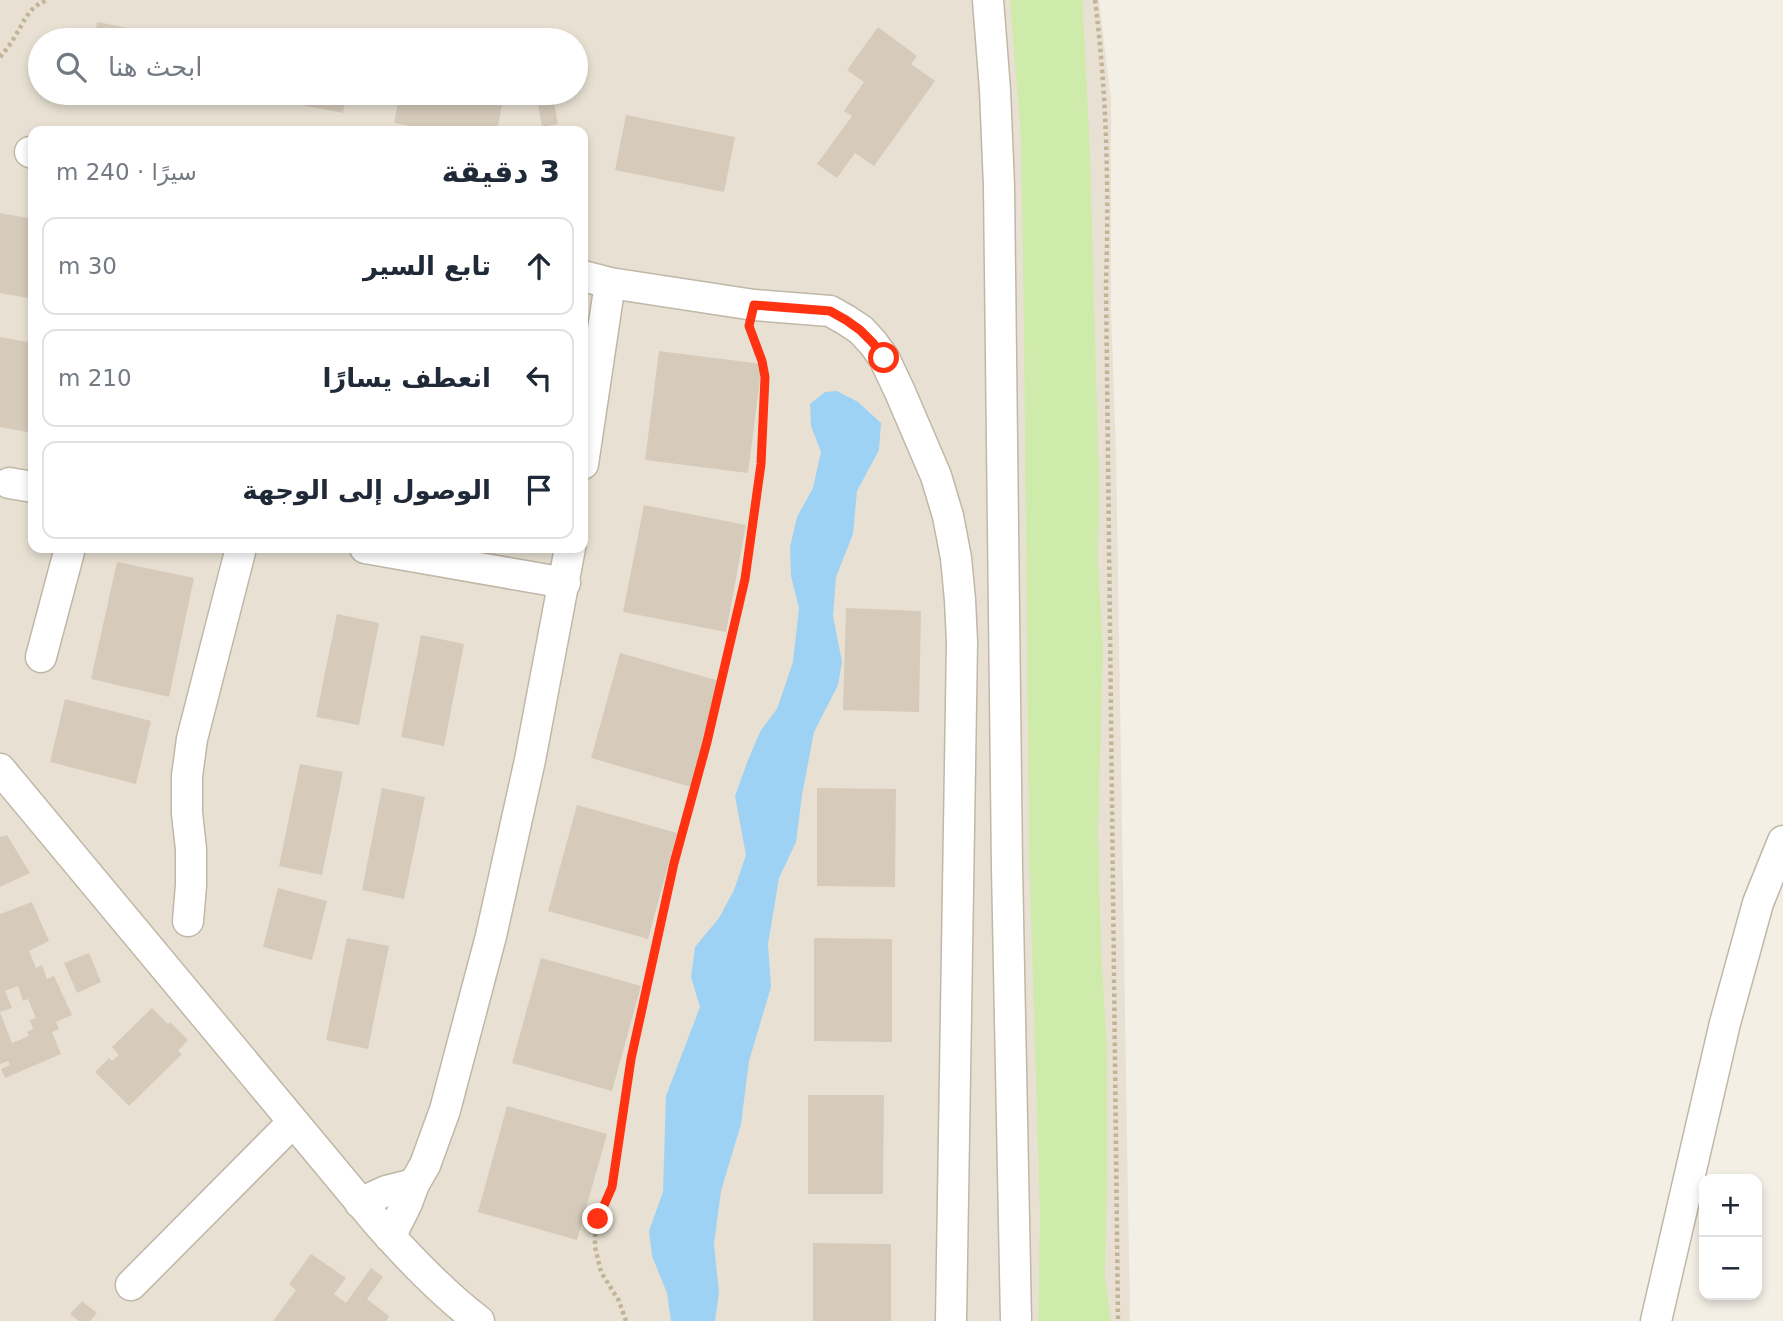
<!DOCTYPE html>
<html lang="ar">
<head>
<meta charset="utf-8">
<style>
  body { margin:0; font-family:"DejaVu Sans",Cairo,sans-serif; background:#f2f2f3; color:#1f2937; direction:rtl }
  .controls { position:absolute; right:21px; bottom:21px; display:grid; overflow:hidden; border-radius:14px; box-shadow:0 4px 10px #0003 }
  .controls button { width:63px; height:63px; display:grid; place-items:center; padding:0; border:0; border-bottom:2px solid #e0e1e3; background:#fff; color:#1f2937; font:35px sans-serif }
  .stop { position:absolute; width:21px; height:21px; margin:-16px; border:5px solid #ff3211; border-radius:50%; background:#fff }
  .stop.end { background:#ff3211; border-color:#fff; box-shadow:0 2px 7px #0008 }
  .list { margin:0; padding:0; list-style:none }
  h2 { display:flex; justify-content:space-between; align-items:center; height:91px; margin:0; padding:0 28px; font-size:30px }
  h2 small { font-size:23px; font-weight:400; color:#747a83 }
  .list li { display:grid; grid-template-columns:46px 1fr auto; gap:21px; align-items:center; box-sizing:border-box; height:98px; margin:0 14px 14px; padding:0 14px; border:2px solid #e0e1e3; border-radius:14px }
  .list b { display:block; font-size:26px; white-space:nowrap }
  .list em { font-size:23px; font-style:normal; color:#747a83 }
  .icon { flex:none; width:38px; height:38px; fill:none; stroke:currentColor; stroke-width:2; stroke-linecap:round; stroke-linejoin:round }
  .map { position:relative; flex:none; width:1783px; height:1321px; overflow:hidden; direction:ltr }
  .search { position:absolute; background:#fff; box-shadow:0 4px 10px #0003; left:28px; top:28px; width:560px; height:77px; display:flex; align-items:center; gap:18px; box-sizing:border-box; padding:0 24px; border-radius:38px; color:#747a83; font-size:26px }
  .panel { position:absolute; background:#fff; box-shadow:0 4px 10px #0003; left:28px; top:126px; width:560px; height:427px; border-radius:14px; direction:rtl }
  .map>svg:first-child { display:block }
  .residential { fill:#e8e1d3; fill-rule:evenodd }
  .green { fill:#cfebab }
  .water { fill:#9dd2f5 }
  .building { fill:#d6cbba; fill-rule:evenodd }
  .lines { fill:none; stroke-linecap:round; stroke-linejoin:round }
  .minor-casing { stroke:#c0b7a7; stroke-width:33 }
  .path { stroke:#c3b397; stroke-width:4.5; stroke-dasharray:3.5 3.5; stroke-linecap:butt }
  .minor { stroke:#fff; stroke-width:30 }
  .route { stroke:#ff3211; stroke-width:9 }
</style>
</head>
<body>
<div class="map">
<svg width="1783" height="1321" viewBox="0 0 1783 1321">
  <rect width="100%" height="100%" fill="#f4efe5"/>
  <!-- residential -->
  <path class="residential" d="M0,0H1099L1111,99V309L1116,450L1130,1321H0ZM40,40H576V93H40ZM33,131H583V548H33Z"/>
  <!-- green -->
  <path class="green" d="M1010,0H1082L1083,9L1090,155L1099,480L1098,563L1103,650L1098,832L1101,948L1107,1052V1176L1105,1278L1111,1321H1038L1040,1214L1029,852L1024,335L1021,140Z"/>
  <!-- water -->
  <path class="water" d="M837,391L858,402L881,423L879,450L857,491L853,534L836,577L833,616L842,662L838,685L814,732L802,795L796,842L779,878L768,944L771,987L749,1061L741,1124L721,1191L714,1244L719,1293L715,1321H671L667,1293L652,1256L649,1231L663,1192L666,1096L700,1007L691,977L695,947L719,918L734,890L746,855L735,796L748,760L761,730L777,709L793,662L799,608L791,576L790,547L797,517L813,488L821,452L811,426L810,404L825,392Z"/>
  <!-- building -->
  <g class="building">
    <path d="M97,22L186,39V40H94Z"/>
    <path d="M878,27L917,56L911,64L935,81L874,166L855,153L837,178L817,164L852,116L844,111L864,82L847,70Z"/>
    <path d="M245,93H347L343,113L245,94Z"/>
    <path d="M400,93H467L503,100L497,131H439L394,123Z"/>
    <path d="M536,93H552L558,124L542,127Z"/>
    <path d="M626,115L735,137L724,192L615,170Z"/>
    <path d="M0,213L33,219V299L0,293Z"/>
    <path d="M0,337L33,343L32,401H33V433L0,427Z"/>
    <path d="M659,351L762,364L748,473L645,460Z"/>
    <path d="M644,505L746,525L726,632L623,612Z"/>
    <path d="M117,562L194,578L169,697L91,679Z"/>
    <path d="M846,608L921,611L919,712L843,710Z"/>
    <path d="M337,614L379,623L359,725L316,717Z"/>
    <path d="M421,635L464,644L444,746L401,737Z"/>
    <path d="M620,653L720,681L691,787L591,758Z"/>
    <path d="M65,699L151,721L136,784L50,762Z"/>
    <path d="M300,764L343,772L322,875L279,866Z"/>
    <path d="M382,788L425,797L404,899L362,890Z"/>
    <path d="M817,788L896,789L895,887L817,886Z"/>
    <path d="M577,805L677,833L648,939L548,911Z"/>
    <path d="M7,835L30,873L0,887V837Z"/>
    <path d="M278,888L327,901L312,960L263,947Z"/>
    <path d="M32,902L49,941L29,951L36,968L42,965L47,979L54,976L72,1015L56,1022L59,1029L52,1032L61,1054L5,1078L1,1069L10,1065L8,1061L0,1064V914ZM18,986L23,1001L28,999L36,1018L30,1020L33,1029L27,1032L29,1036L12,1043L0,1012L12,1008L5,991Z"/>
    <path d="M347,938L389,946L368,1049L326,1040Z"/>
    <path d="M814,938L892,939V1042L814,1041Z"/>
    <path d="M89,953L101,982L77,993L64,963Z"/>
    <path d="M541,958L641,986L612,1091L512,1063Z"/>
    <path d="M152,1008L168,1024L170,1022L188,1040L178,1051L182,1054L129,1106L95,1072L109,1058L112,1061L119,1055L112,1047Z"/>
    <path d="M808,1095H884L883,1194H808Z"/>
    <path d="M507,1106L607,1134L577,1240L478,1212Z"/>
    <path d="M813,1243L891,1244V1321H813Z"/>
    <path d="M311,1254L346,1278L334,1294L346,1303L371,1268L383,1277L367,1299L389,1316L386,1321H273L296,1290L289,1284Z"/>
    <path d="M82,1301L97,1313L90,1321H79L70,1314Z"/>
  </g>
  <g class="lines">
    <defs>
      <g id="minor">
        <path d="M988,0L995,90L999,186L1007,867L1016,1321"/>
        <path d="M30,152L33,153"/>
        <path d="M583,276L610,283L754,305L830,311L846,320L861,330L873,343L884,358L900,392L936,476L948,516L956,558L960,600L962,642L951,1321"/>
        <path d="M583,464L610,283"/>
        <path d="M9,483L33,487"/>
        <path d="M365,548L565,583"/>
        <path d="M41,657L70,548"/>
        <path d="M0,769L376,1221C408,1257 441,1292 479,1321"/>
        <path d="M188,921L191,885V849L187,813V776L192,739L241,548"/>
        <path d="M360,1203L386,1191L414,1184"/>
        <path d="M390,1237L407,1203L414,1184L425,1165L445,1110L491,936L530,760L570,548"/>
        <path d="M131,1285L293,1122"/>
        <path d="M1656,1321L1725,1023L1758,903L1783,841"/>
      </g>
    </defs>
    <!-- minor casing -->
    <use href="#minor" class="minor-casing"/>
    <!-- path -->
    <g class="path">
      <path d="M1095,0C1107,95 1109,189 1106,285L1118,1321"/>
      <path d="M0,57C5,51 10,45 14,38C24,22 28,7 47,0"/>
      <path d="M626,1321L619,1301L601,1272L595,1247V1233L598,1219L612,1187L631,1059L675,863L707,742L745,579L761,464L765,378L762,361L751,332"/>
    </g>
    <!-- minor -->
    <use href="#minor" class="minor"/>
  </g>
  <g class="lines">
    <!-- route -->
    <path class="route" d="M598,1219L612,1187L631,1059L674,863L707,742L745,579L761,464L765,377L762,361L749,326L754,305L830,311L846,320L860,330L873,343L884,358"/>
  </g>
</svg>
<div class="controls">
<button>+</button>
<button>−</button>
</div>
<div class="stop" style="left:884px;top:358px"></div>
<div class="stop end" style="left:598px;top:1219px"></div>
<div class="search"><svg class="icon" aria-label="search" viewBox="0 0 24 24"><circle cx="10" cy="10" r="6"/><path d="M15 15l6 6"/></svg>ابحث هنا</div>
<section class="panel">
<h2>3 دقيقة<small>سيرًا · 240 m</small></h2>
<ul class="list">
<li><svg class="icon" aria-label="ahead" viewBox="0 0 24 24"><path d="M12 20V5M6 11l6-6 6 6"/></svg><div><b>تابع السير</b></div><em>30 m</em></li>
<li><svg class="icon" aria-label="left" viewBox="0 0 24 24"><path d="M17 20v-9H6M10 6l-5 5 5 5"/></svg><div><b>انعطف يسارًا</b></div><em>210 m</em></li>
<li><svg class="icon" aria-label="arrive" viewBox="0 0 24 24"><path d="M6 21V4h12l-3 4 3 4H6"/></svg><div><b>الوصول إلى الوجهة</b></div></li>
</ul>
</section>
</div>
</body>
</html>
